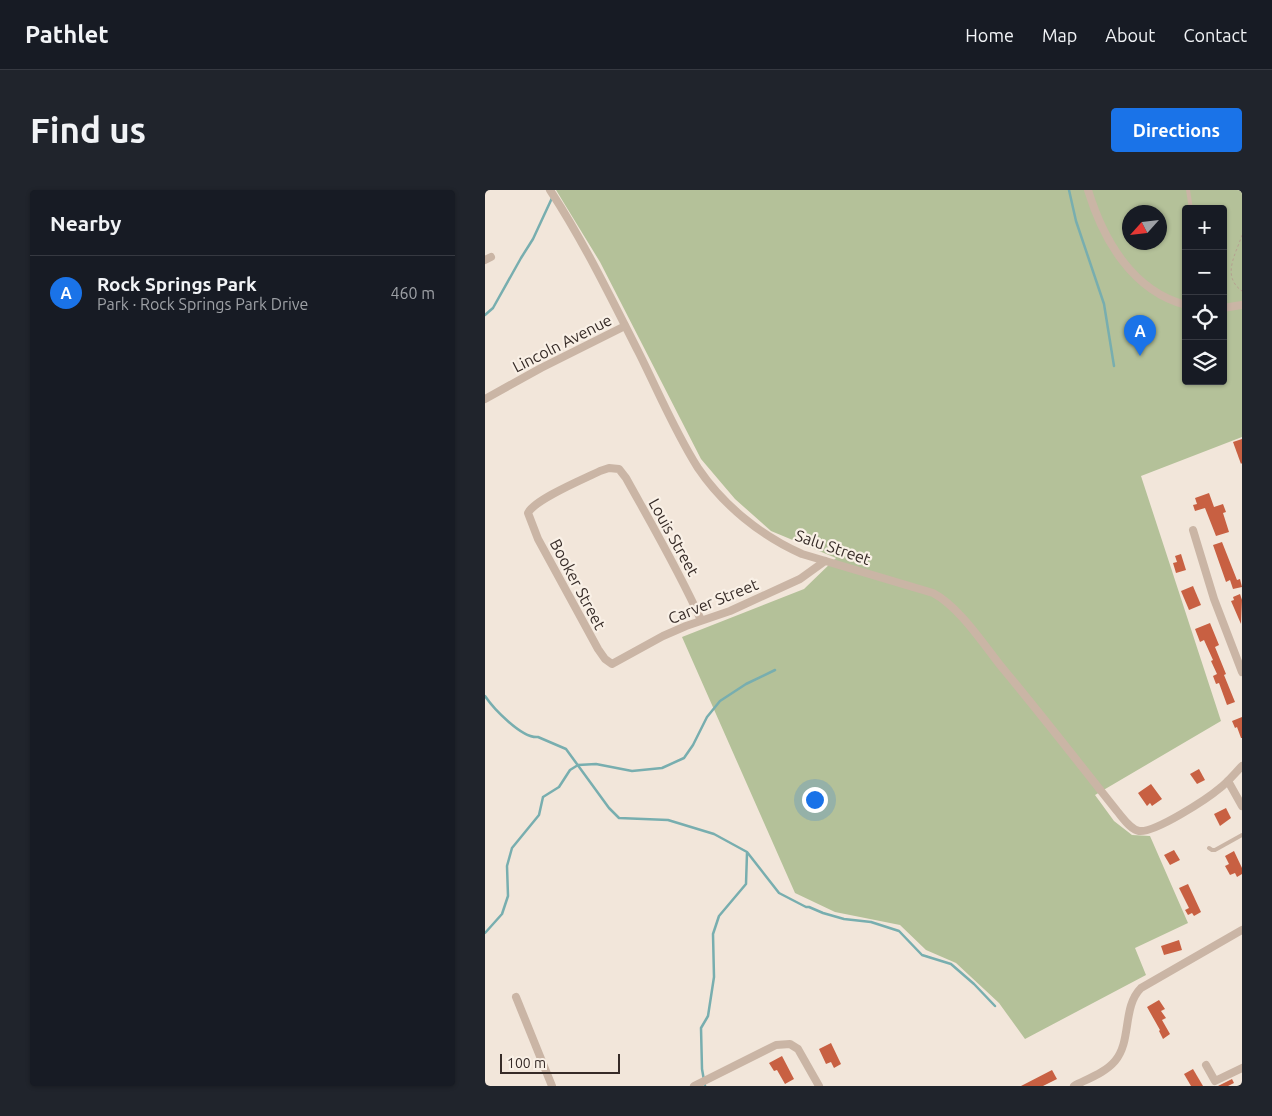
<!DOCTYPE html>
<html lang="en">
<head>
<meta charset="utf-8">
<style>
  body { margin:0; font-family:Ubuntu,sans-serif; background:#20242c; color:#f1f3f6 }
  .controls { position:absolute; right:15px; top:15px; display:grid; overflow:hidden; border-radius:5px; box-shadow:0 1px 4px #0004 }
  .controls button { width:45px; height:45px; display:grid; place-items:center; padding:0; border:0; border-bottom:1px solid #363941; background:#171b24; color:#f1f3f6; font:25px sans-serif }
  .compass { position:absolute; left:637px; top:15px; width:45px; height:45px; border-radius:50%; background:#171b24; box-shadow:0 1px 4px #0004; rotate:243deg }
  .scale { position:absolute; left:15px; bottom:12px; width:120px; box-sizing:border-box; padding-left:5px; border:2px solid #362b27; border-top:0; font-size:14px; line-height:18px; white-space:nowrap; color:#362b27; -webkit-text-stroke:4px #f9f0e6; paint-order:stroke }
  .you { position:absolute; left:329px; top:609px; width:18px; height:18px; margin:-12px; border:4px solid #fff; border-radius:50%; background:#1a73e8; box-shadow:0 0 0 8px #1a73e833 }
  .badge { display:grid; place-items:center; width:32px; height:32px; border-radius:50%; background:#1a73e8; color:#fff; font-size:16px; font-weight:700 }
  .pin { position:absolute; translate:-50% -41px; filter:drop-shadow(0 1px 2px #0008) }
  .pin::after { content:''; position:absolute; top:26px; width:18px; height:15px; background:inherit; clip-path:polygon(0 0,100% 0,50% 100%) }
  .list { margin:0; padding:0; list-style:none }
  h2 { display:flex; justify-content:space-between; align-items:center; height:65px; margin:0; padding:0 20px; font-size:21px }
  h2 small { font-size:16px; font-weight:400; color:#9ea1a6 }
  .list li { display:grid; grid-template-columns:32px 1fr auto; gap:15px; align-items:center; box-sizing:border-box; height:75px; padding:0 20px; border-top:1px solid #363941 }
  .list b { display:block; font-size:19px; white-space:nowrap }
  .list p { margin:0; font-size:16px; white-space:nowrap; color:#9ea1a6 }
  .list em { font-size:16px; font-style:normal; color:#9ea1a6 }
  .icon { flex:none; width:28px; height:28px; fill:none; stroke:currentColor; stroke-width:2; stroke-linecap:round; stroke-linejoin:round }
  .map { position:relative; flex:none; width:757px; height:896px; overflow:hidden; border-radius:5px }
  header { display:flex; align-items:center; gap:30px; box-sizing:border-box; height:70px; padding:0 25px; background:#171b24; border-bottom:1px solid #363941 }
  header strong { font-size:24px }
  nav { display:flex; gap:28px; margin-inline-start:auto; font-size:18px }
  .intro { display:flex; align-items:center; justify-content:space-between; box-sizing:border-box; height:120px; padding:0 30px }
  h1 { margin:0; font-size:35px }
  .button { padding:12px 22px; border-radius:5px; background:#1a73e8; color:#fff; font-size:18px; font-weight:700 }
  main { display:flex; gap:30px; padding:0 30px }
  aside { flex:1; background:#171b24; border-radius:5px; box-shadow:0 1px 4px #0004 }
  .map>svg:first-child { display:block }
  .green { fill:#b4c199; fill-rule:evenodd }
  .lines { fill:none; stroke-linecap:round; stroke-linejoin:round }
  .stream { stroke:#78aeaf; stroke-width:2.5 }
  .building { fill:#c86042 }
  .path { stroke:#b69f90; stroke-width:1; stroke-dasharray:2.5 2.5; stroke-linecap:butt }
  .service { stroke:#cab5a5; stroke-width:4 }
  .minor { stroke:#cab5a5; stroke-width:8 }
  .labels { text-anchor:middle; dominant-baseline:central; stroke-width:4.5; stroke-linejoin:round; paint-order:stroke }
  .street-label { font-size:16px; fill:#362b27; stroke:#f9f0e6 }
</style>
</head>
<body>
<header>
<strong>Pathlet</strong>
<nav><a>Home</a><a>Map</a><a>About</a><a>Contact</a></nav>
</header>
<div class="intro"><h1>Find us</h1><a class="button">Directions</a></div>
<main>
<aside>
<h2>Nearby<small></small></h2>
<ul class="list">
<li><span class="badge">A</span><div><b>Rock Springs Park</b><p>Park · Rock Springs Park Drive</p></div><em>460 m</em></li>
</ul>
</aside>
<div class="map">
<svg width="757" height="896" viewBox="0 0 757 896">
  <rect width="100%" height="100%" fill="#f2e6da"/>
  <!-- green -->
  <path class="green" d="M71,0H757V247L656,286L736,531L610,605L629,631L647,645L665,646L703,733L650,758L661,785L540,849L514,813L471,773L441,760L415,735L350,722L310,703L197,447L319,399L351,368L286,341L250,309L216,269L115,72ZM701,19H738V191H701ZM644,22H674V52H644Z"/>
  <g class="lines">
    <!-- stream -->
    <g class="stream">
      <path d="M584,0L591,31L619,114L629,176"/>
      <path d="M0,125L8,118L36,68L48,49L67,8"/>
      <path d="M0,506C8,518 37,549 53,547L81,559L124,618L134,628L183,630L229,644L262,662L294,703L321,717H324L338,723L359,729L386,732L414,741L437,765L466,774L489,794L510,816"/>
      <path d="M0,743L17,724L23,706L22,676L27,658L54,625L58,607L74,597L85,580L93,575L111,574L147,581L177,578L199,568L208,555L222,527L235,511L261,494L290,480"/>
      <path d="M220,896L217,879L216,838L223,826L229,787L228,744L234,726L261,694L262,663"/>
    </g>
  </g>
  <!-- building -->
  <g class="building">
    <path d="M757,249V273L756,274L748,252Z"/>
    <path d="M724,303L729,317L738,314L741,322L738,323L744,342L731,346L720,318L710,321L708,315L712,314L710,308Z"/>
    <path d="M737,352L752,390L755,389L757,397L748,399L745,390L741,392L728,355Z"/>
    <path d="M696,364L701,380L691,383L688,373L692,372L690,366Z"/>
    <path d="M708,396L716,415L704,420L696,401Z"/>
    <path d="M755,404L757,410L756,434L746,411L749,410L748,407Z"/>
    <path d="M725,433L734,455L730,457L741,484L739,485L750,512L742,515L734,493L731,494L728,486L732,484L726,471L728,470L719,450L715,452L710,439Z"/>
    <path d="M757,527V548H756L752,537L750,538L747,531Z"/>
    <path d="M714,579L720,590L712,594L705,584Z"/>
    <path d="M666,594L677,609L667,616L665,613L662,616L653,603Z"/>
    <path d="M741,618L746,628L735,636L729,624Z"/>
    <path d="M689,660L695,670L685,675L679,665Z"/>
    <path d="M749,661L757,678V684L752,687L750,683L745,685L740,676L744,674L740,666Z"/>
    <path d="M703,694L716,722L709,726L707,723L703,725L700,720L704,718L694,698Z"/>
    <path d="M694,750L697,760L679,765L676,756Z"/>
    <path d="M674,810L680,819L676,821L681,828L677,830L685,844L678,849L674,841L675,840L662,817Z"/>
    <path d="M346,853L356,874L349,878L346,872L341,874L334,859Z"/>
    <path d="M297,866L309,889L300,894L292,880L289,881L284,873Z"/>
    <path d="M708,879L718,896H706L699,884Z"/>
    <path d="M567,880L572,889L558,896H536Z"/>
    <path d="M747,889L749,893L743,896H733Z"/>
  </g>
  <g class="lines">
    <!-- path -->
    <path class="path" d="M757,45C751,64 736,86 757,101"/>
    <!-- service -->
    <g class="service">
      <path d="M703,0L706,19"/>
      <path d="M724,658L727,660H730L757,645"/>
    </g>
    <!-- minor -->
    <g class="minor">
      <path d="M65,0C99,52 126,108 154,163C173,201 190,242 213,278C238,315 276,346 317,364L448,403C473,416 497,452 515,475C555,523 593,572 632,621C638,628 645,639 654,641C670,643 722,609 735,598C743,592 750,583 757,576"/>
      <path d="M603,0C618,49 647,101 701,115"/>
      <path d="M0,70L6,67"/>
      <path d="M738,118L757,115"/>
      <path d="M0,209L56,178L140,136"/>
      <path d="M708,340L729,409L757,482"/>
      <path d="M216,430C194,381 167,335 141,288L134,279L124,278L115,281C99,289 50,309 43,323L53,349L113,459L120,469L127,474L178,446L201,436L245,421L315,389L340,371"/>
      <path d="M743,591L757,616"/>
      <path d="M31,807L67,896"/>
      <path d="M721,875L730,891L757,878"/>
      <path d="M209,896L291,855L305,854L313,859L334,896"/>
      <path d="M589,896C602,889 620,883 630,871C647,851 637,817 656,798L757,740"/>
    </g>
  </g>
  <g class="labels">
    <!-- street labels -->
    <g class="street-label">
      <text transform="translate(77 153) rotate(-27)">Lincoln Avenue</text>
      <text transform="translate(189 347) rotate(61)">Louis Street</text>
      <text transform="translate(348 357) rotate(19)">Salu Street</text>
      <text transform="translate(93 394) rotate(62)">Booker Street</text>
      <text transform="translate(228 411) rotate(-22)">Carver Street</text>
    </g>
  </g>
</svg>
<div class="controls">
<button>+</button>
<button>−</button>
<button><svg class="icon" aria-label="locate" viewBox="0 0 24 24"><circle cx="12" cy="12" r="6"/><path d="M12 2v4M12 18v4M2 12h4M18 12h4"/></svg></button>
<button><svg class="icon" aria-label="layers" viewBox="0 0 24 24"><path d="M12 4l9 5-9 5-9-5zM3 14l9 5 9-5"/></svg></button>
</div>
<svg class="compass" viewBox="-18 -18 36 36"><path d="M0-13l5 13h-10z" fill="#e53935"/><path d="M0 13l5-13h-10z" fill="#9ea1a6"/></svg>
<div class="scale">100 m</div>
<div class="you"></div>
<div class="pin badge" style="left:655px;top:166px">A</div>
</div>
</main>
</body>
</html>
